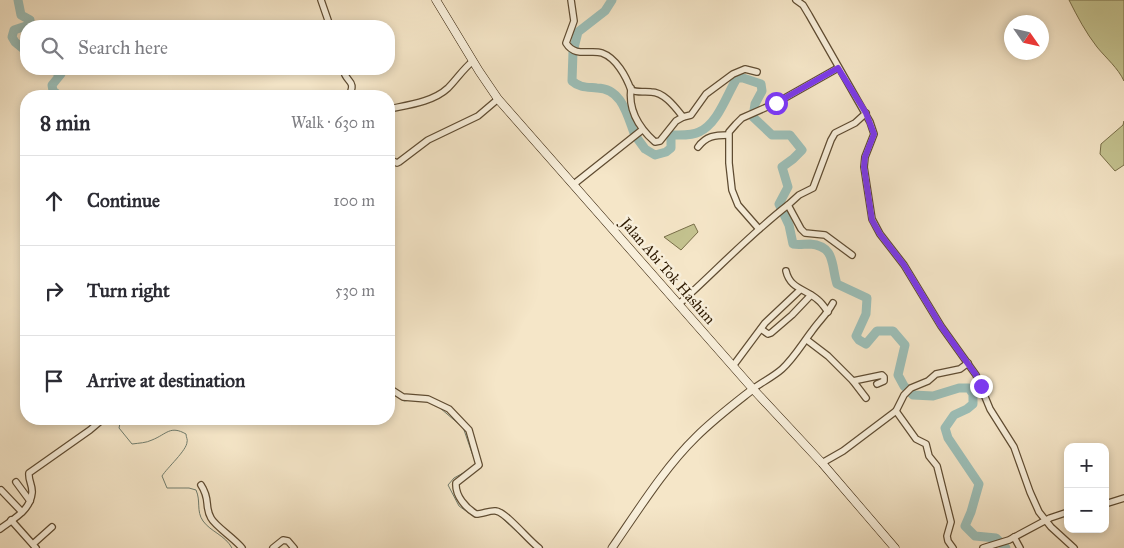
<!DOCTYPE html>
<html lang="en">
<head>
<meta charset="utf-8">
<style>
  body { margin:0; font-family:"IM FELL Great Primer",serif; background:#f7f7f7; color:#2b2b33 }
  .controls { position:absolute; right:15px; bottom:15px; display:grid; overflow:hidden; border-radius:10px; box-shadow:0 2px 8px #0003 }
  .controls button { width:45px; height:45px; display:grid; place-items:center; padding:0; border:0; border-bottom:1px solid #e1e1e2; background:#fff; color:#2b2b33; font:25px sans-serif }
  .compass { position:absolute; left:1004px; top:15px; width:45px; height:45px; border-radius:50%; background:#fff; box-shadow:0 2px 8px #0003; rotate:124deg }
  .stop { position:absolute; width:15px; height:15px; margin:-11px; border:4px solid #7c3aed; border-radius:50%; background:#fff }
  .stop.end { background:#7c3aed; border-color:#fff; box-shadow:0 1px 5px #0008 }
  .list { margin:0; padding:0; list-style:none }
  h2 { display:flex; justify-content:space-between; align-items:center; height:65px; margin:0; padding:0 20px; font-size:21px }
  h2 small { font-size:16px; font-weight:400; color:#7c7c81 }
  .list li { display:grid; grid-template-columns:32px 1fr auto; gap:15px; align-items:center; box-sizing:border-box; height:90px; padding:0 20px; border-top:1px solid #e1e1e2 }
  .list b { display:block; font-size:19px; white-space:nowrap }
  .list em { font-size:16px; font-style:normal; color:#7c7c81 }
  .icon { flex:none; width:28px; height:28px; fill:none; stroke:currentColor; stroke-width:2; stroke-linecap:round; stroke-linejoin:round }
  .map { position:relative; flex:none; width:1124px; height:548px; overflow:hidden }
  .search { position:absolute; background:#fff; box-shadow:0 2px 8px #0003; left:20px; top:20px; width:375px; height:55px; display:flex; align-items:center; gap:12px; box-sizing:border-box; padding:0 18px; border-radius:20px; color:#7c7c81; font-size:19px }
  .panel { position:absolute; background:#fff; box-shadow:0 2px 8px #0003; left:20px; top:90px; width:375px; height:335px; border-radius:20px }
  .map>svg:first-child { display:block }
  .green { fill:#c4c390; stroke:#786e48 }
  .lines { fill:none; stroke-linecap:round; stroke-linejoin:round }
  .stream { stroke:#707d6e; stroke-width:1 }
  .river { stroke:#9cbfb8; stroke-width:9 }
  .minor-casing { stroke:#5f4c32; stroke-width:8 }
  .tertiary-casing { stroke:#5f4c32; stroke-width:9 }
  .secondary-casing { stroke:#2d1900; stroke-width:9 }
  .minor { stroke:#f8efdb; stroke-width:5.5 }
  .tertiary { stroke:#f8efdb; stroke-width:7 }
  .secondary { stroke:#f8efdb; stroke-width:8 }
  .route { stroke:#7c3aed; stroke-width:6 }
  .labels { text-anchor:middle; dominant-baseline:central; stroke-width:5; stroke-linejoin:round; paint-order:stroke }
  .street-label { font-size:15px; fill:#2d1900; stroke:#f8efdb }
</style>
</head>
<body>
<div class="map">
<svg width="1124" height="548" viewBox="0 0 1124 548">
  <rect width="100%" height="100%" fill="#f5e6c8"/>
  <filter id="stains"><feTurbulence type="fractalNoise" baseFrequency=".004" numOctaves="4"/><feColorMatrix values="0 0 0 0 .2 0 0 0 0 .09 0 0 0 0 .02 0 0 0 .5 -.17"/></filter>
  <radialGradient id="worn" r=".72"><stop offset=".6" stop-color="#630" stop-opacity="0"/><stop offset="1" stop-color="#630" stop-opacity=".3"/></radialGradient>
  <!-- green -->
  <g class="green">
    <path d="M1069,0H1124V81C1118,68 1106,58 1097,47C1086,33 1077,16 1069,0Z"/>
    <path d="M1124,121V165L1115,171L1100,154L1101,144L1123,125Z"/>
    <path d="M694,224L698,232L681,250L664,237Z"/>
  </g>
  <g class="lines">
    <!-- stream -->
    <g class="stream">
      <path d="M389,391L404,401L411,400"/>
      <path d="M440,408L460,425"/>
      <path d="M121,419L119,428L132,444C139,443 146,443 152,440C167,434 170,425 186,434C186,437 188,440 187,442C187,450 167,468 162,476L167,488H189L196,490C201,501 196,511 203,521C211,532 225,535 232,548"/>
      <path d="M463,427L473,456"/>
      <path d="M465,472L454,478L448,485L459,506L473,516"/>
      <path d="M500,516L534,548"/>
    </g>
    <!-- river -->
    <g class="river">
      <path d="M18,0L21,15L30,20L29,26H27"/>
      <path d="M612,0L605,11L578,32L573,52L572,81C580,88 587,87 597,88C621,88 627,114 634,133"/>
      <path d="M26,26L14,30L12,37L15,42L26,51"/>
      <path d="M50,69L61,74L52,85L53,91L60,96"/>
      <path d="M637,138L645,149L655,155L666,152L671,148V135C680,135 692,136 699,132C718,124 727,94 737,78H743L761,84L762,91L755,104L753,117L772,135H790L802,150L793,159L782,167L788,187L779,204L789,225L793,244C799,245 804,244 810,244C836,246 831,266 837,284L867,298L866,314L856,336L859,340L866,344L877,331H893L905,345L898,375L904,386L913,395L933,396L959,388H969L973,394V404L967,409L954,415L945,428L948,438L979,484L971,512L965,526L975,536L996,538L1006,548"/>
    </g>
    <defs>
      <g id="minor">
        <path d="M321,0L330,26"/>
        <path d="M571,0L574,21L566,43C575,58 591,49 602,53C616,58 626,76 631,90C638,93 644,91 651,92C664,92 675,107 683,117"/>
        <path d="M796,0L803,5L809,15L870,122L874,134L865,157L864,167L872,219L880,234L904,265L941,326L976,375L990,409L1014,447L1030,492L1039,512L1051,527L1074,548"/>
        <path d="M343,69C346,84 357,79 349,96"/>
        <path d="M631,88C628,110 638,127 655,142L660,141L676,121L683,117L691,115L706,94L733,74L745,69L757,72"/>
        <path d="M389,109C408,105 433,102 448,88C457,79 463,69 473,61"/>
        <path d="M698,147C706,136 715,135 728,135"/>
        <path d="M389,159L397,163L399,162L428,140L478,116L498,99"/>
        <path d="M574,184L642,130"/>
        <path d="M788,205L799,195L813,188L831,140L835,133L855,123L866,113"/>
        <path d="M759,229L738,205L732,190L729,163V132L736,124L742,118L776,103L838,68"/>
        <path d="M786,271C790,289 806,289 818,300C822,303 825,308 828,312"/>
        <path d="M679,304C715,272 749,235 788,205L801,229L805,233L825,235L852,255"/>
        <path d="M761,329L768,334L771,333L792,315L811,295"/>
        <path d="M807,340L828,356L853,381L882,375L884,377V381L877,384"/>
        <path d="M733,366L765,323L800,290"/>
        <path d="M853,381L866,398"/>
        <path d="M389,388L403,397L428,399L449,409L469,430L479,465L456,483C455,496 466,508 476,514C483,514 490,510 496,511C506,512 529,541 539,548"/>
        <path d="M753,389C762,382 773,377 782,369C794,358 802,344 812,331C819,321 827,314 833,303"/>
        <path d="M896,411L916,439L926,444L929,456L937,466L951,522L947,536L948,541L953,548"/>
        <path d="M822,463L843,451L896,411L904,395L911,388L928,381L936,374L960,369L968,363"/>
        <path d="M16,482L30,501"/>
        <path d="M201,485C211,500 204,506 211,518C215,526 234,538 242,548"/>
        <path d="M1,490L22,512"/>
        <path d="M1105,504L1124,498"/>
        <path d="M11,520L36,548"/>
        <path d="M0,529C13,519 30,511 32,493C33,486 28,480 29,473L90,430L103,419"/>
        <path d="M1014,537L1020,548"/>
        <path d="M33,544L52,527"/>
        <path d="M273,548L283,540L288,541L294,548"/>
        <path d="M983,548L1009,540L1050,518L1068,512"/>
      </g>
      <path id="tertiary" d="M612,548C637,512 665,467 696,437C714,419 734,404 753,389"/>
      <path id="secondary" d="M436,0L479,71L498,99L753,389L822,463L895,548"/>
    </defs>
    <!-- minor casing -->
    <use href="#minor" class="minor-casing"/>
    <!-- tertiary casing -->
    <use href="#tertiary" class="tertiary-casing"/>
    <!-- secondary casing -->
    <use href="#secondary" class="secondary-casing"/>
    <!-- minor -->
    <use href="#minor" class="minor"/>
    <!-- tertiary -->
    <use href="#tertiary" class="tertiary"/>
    <!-- secondary -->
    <use href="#secondary" class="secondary"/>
  </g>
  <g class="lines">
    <!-- route -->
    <path class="route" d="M776,103L838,68L866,113L874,134L865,157L864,167L872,220L880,234L904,265L941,326L976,375L981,386"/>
  </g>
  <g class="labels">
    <!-- street labels -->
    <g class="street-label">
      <text transform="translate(668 271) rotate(49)">Jalan Abi Tok Hashim</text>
    </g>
  </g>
  <rect width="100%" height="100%" filter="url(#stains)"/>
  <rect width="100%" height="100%" fill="url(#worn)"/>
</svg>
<div class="controls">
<button>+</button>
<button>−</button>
</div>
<svg class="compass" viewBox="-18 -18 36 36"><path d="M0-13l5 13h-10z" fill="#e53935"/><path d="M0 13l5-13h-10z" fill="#7c7c81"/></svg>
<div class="stop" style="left:776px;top:103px"></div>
<div class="stop end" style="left:981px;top:386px"></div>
<div class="search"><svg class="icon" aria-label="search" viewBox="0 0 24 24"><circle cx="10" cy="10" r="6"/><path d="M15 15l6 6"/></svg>Search here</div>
<section class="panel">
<h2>8 min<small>Walk · 630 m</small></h2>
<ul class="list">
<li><svg class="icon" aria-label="ahead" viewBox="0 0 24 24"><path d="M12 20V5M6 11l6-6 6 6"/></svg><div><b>Continue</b></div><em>100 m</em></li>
<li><svg class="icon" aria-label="right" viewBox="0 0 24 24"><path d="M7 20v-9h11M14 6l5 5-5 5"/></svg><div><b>Turn right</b></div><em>530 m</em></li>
<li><svg class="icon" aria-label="arrive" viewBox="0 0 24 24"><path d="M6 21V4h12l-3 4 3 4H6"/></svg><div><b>Arrive at destination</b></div></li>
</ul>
</section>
</div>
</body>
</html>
